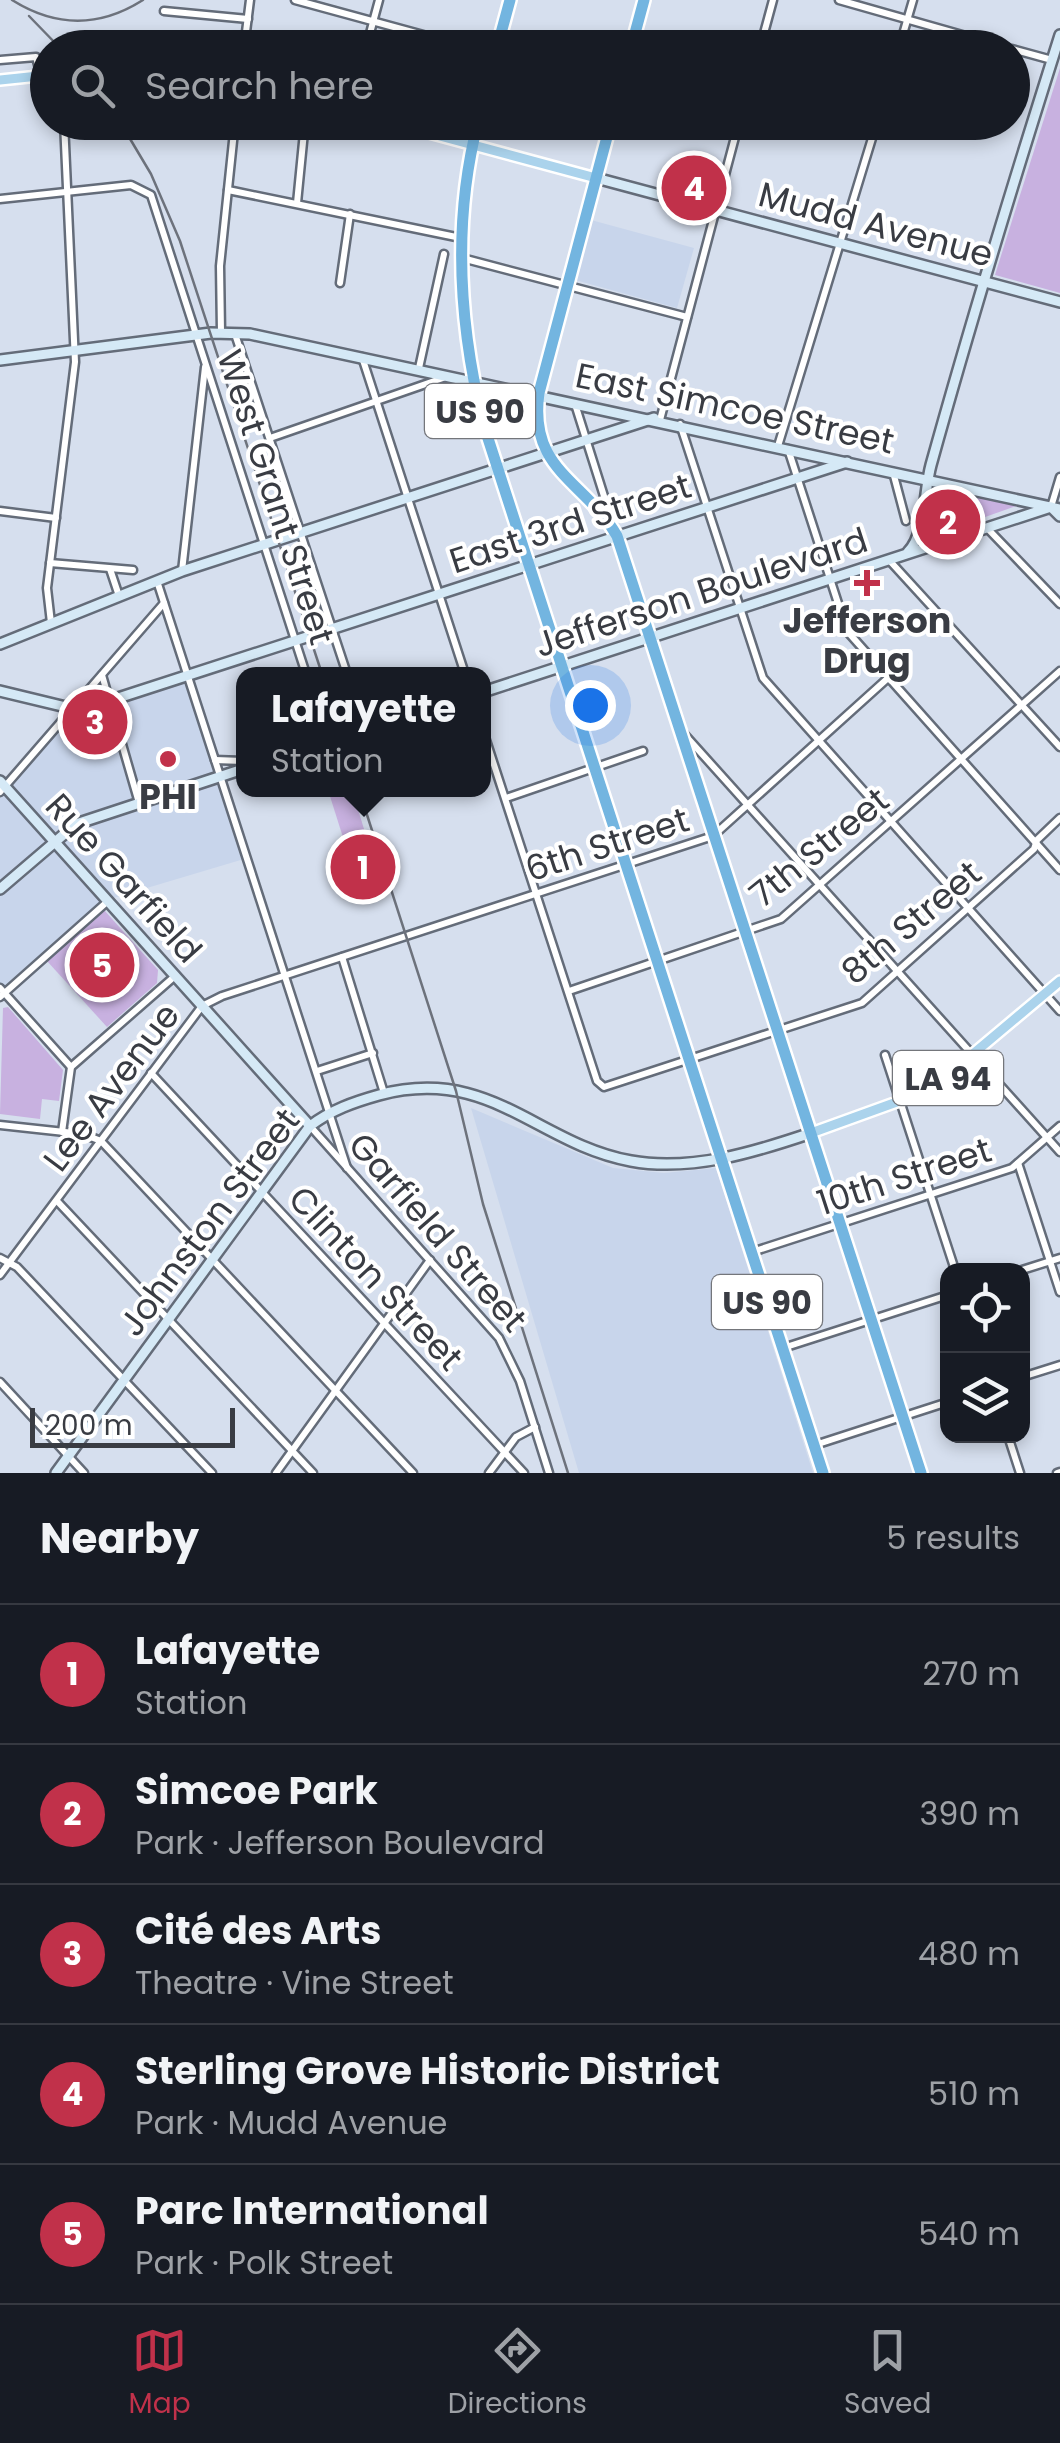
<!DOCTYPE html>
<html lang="en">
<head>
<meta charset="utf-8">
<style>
  body { margin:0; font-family:Poppins,sans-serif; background:#242831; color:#f1f3f6 }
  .controls { position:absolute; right:30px; bottom:30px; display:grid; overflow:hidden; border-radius:20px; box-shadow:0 5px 15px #0003 }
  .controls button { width:90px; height:90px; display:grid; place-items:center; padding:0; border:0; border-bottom:2px solid #363941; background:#171b24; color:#f1f3f6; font:50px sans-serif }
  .scale { position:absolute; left:30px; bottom:25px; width:205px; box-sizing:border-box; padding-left:10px; border:5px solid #393c43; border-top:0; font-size:28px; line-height:35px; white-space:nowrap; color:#393c43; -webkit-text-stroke:8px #fff; paint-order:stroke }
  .you { position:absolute; left:590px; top:705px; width:35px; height:35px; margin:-25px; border:8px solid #fff; border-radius:50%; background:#1a73e8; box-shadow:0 0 0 15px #1a73e833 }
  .badge { display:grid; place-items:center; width:65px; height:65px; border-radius:50%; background:#c1314a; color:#fff; font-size:32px; font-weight:700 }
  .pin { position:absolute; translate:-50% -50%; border:5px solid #fff; box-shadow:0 2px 10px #0006 }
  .popup { position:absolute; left:236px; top:667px; width:255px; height:130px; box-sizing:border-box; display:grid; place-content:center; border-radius:20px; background:#171b24; filter:drop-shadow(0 2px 8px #0005); font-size:32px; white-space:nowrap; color:#9ea1a6 }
  .popup b { font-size:38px; color:#f1f3f6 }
  .popup::after { content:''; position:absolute; left:50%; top:100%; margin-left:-20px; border:20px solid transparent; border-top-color:#171b24 }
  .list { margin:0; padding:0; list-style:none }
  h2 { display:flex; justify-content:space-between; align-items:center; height:130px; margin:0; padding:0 40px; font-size:42px }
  h2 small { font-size:32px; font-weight:400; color:#9ea1a6 }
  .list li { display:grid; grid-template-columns:65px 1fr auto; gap:30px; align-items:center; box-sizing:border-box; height:140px; padding:0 40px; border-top:2px solid #363941 }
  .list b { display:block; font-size:38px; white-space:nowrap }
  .list p { margin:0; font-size:32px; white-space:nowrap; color:#9ea1a6 }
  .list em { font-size:32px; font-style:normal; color:#9ea1a6 }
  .icon { flex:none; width:55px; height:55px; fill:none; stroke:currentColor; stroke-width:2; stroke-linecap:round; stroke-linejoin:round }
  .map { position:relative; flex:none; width:1060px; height:1473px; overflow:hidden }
  .search { position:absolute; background:#171b24; box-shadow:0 5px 15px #0003; left:30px; right:30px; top:30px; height:110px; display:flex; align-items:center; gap:25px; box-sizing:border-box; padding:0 35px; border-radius:55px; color:#9ea1a6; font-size:38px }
  .sheet { height:830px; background:#171b24 }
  nav { display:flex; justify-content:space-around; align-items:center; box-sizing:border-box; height:140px; border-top:2px solid #363941; background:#171b24; font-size:28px; color:#9ea1a6 }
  nav a { display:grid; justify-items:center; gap:5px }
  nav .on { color:#c1314a }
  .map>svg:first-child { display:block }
  .built { fill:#c8d5eb }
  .green { fill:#c8b1e0 }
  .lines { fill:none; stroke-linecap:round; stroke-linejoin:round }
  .street-casing { stroke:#646c79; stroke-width:11 }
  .secondary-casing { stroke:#646c79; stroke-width:14 }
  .primary-casing { stroke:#fff; stroke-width:14 }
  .highway-casing { stroke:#fff; stroke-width:16 }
  .street { stroke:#fff; stroke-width:6 }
  .secondary { stroke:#d5e9f6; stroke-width:9 }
  .primary { stroke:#abd3ec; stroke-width:9 }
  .highway { stroke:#73b5e0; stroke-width:11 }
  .rail { stroke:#6d727c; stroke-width:2.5 }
  .poi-dot { fill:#c1314a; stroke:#fff; stroke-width:4 }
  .labels { text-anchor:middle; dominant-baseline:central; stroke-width:8; stroke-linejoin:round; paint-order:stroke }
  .shield { fill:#fff; stroke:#74767b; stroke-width:2.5 }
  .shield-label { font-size:32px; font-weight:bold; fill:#393c43 }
  .street-label { font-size:35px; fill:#393c43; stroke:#fff }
  .poi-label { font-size:35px; font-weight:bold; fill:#393c43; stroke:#fff }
</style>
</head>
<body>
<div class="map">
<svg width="1060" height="1473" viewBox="0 0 1060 1473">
  <rect width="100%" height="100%" fill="#d6dfee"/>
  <!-- built -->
  <g class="built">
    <path d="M591,220L694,248L677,308L575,280Z"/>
    <path d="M185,683L244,859L100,902L0,991V798L74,714Z"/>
    <path d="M471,1108L613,1168L664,1173L716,1168L813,1473H579Z"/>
  </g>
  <!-- green -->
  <g class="green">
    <path d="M1060,68V293L995,275Z"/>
    <path d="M930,482L1019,505L923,539Z"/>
    <path d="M328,790H352L368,842L347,850Z"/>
    <path d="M104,910L158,970L157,983L107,1027L47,961Z"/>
    <path d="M8,1007L63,1070L59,1101L42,1099L40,1119L0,1114L3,1008Z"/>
  </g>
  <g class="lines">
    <defs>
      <g id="street">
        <path d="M295,0L471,48"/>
        <path d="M839,0L1008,48"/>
        <path d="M164,11L248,19"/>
        <path d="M244,48L250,0"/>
        <path d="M366,48L379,0"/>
        <path d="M760,48L773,0"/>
        <path d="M899,48L913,0"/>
        <path d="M1012,49L1052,60"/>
        <path d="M0,60L36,57L41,76"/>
        <path d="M228,190L461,238"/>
        <path d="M0,199L131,185L151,195L306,674"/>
        <path d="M297,203L305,122"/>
        <path d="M462,258L687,317"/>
        <path d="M340,283L350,214"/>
        <path d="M221,332L220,266L235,122"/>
        <path d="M235,334L347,674"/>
        <path d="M362,357L465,674"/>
        <path d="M419,368L444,254"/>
        <path d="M575,404L609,512"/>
        <path d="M660,420L739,122"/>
        <path d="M680,424L763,678L1060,1011"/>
        <path d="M270,438L443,378"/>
        <path d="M778,446L877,122"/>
        <path d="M788,449L847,631L1060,870"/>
        <path d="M893,472L906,521"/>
        <path d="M1051,507L1060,477"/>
        <path d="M0,511L56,518"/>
        <path d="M987,528L1060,604"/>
        <path d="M889,560L1060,747"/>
        <path d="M50,563L133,570"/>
        <path d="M110,569L119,596"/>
        <path d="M182,571L205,367"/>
        <path d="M157,581L347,1168"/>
        <path d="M51,623L47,588L75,362L64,122"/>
        <path d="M102,675L139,803"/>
        <path d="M483,731L597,1081L604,1087L862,1003L1034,849L1037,840L1060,818"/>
        <path d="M684,734L1060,1152"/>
        <path d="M215,760L243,761"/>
        <path d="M0,792L164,603"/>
        <path d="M506,798L643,751"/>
        <path d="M342,957L384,1093"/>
        <path d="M0,988L71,1067"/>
        <path d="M569,991L781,919L1060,671"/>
        <path d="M0,997L108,901"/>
        <path d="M885,1055L955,1270"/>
        <path d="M317,1071L373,1053"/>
        <path d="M151,1073L524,1473"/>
        <path d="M0,1125L83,1134L101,1141L413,1473"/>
        <path d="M310,1126L499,1338L520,1381L549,1473"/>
        <path d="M62,1132L71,1067L175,976"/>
        <path d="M1018,1163L1060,1292"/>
        <path d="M57,1201L313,1473"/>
        <path d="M752,1252L1012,1168L1060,1126"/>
        <path d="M0,1258L17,1267L212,1473"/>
        <path d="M1022,1270L1060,1258"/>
        <path d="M0,1275L202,1006L222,996L713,836L888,678"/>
        <path d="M783,1348L948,1295"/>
        <path d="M1022,1377L1060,1365"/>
        <path d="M0,1382L84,1473"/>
        <path d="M1008,1436L1020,1473"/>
        <path d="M815,1445L948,1402"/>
        <path d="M276,1473L430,1260"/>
        <path d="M489,1473L516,1437L535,1427"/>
        <path d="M1057,1473L1060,1472"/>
      </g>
      <g id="secondary">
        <path d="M596,178L1060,302"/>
        <path d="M0,360L211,333L250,334L1060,509"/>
        <path d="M908,552C926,534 924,490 931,465C971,321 1015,177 1060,35"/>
        <path d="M0,644L182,571L654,418"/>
        <path d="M0,691L66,707L115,699L847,462"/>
        <path d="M483,692L1051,507L1060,516"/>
        <path d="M0,781L310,1126"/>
        <path d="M0,889L76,824L243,769"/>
        <path d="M56,1473L310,1126C331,1110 354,1102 379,1095C490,1065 537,1144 631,1161C691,1172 755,1152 811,1133"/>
      </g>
      <g id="primary">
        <path d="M0,80L48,75"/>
        <path d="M388,122L596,178"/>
        <path d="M811,1133L930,1090L1060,981"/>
      </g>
      <g id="highway">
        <path d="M497,48L510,0"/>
        <path d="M631,48L644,0"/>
        <path d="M478,122C452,223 459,326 484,426L823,1473"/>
        <path d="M611,122L539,393C528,471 586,481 617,536L921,1473"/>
      </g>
    </defs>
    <!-- street casing -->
    <use href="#street" class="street-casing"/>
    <!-- secondary casing -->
    <use href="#secondary" class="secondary-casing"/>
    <!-- primary casing -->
    <use href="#primary" class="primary-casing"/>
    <!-- highway casing -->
    <use href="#highway" class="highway-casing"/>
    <!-- street -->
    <use href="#street" class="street"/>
    <!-- secondary -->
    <use href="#secondary" class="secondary"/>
    <!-- primary -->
    <use href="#primary" class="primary"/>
    <!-- highway -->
    <use href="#highway" class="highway"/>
    <!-- rail -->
    <g class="rail">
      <path d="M12,0C55,27 99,28 143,0"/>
      <path d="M29,16L60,48"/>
      <path d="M120,122L151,174L180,241L322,674"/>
      <path d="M359,790L456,1091L483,1204L568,1473"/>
    </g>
  </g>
  <!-- markers -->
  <g class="poi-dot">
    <path d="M862 568h10v10h10v10h-10v10h-10v-10h-10v-10h10z"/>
    <circle cx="168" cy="759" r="10"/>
  </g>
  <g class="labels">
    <!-- shield labels -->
    <g class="shield">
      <rect x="425" y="384" width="110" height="54" rx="8"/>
      <rect x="893" y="1051" width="110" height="54" rx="8"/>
      <rect x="712" y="1275" width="110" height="54" rx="8"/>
    </g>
    <g class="shield-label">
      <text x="480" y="411">US 90</text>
      <text x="948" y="1078">LA 94</text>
      <text x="767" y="1302">US 90</text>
    </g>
    <!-- street labels -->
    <g class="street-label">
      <text transform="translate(876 224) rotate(15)">Mudd Avenue</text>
      <text transform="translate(735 408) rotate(12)">East Simcoe Street</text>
      <text transform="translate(276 497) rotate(72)">West Grant Street</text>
      <text transform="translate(570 523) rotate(-18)">East 3rd Street</text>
      <text transform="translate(701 592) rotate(-18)">Jefferson Boulevard</text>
      <text transform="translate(607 844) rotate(-18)">6th Street</text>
      <text transform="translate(819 847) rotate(-39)">7th Street</text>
      <text transform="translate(124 878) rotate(48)">Rue Garfield</text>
      <text transform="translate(911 922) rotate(-40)">8th Street</text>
      <text transform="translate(111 1087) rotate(-53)">Lee Avenue</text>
      <text transform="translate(904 1176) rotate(-18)">10th Street</text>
      <text transform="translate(209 1222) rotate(-53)">Johnston Street</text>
      <text transform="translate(438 1232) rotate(49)">Garfield Street</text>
      <text transform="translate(376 1278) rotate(47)">Clinton Street</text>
    </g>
    <!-- poi labels -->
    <g class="poi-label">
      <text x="867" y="620">Jefferson<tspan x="867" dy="40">Drug</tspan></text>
      <text x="168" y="796">PHI</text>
    </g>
  </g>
</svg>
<div class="controls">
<button><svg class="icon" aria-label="locate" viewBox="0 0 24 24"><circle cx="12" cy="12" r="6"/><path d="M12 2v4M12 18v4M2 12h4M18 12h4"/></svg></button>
<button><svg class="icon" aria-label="layers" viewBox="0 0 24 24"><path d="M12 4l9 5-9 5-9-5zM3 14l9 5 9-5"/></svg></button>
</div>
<div class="scale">200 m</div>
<div class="you"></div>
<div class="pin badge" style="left:363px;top:867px">1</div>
<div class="popup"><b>Lafayette</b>Station</div>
<div class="pin badge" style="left:948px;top:522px">2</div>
<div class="pin badge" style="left:95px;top:722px">3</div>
<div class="pin badge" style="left:694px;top:188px">4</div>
<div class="pin badge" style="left:102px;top:965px">5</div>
<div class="search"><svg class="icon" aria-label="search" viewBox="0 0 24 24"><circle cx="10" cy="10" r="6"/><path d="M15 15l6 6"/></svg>Search here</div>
</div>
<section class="sheet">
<h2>Nearby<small>5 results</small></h2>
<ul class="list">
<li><span class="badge">1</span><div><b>Lafayette</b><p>Station</p></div><em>270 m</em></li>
<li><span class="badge">2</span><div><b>Simcoe Park</b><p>Park · Jefferson Boulevard</p></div><em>390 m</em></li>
<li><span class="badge">3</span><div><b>Cité des Arts</b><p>Theatre · Vine Street</p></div><em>480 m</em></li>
<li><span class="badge">4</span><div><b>Sterling Grove Historic District</b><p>Park · Mudd Avenue</p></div><em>510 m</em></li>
<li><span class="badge">5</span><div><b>Parc International</b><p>Park · Polk Street</p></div><em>540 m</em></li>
</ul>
</section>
<nav>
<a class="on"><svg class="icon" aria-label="map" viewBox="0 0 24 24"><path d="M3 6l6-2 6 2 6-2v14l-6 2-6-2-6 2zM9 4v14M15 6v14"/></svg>Map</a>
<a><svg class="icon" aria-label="directions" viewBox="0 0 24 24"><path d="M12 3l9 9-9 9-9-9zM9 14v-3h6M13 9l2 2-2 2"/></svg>Directions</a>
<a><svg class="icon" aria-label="saved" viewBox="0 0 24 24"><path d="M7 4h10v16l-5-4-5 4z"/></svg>Saved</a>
</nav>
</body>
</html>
